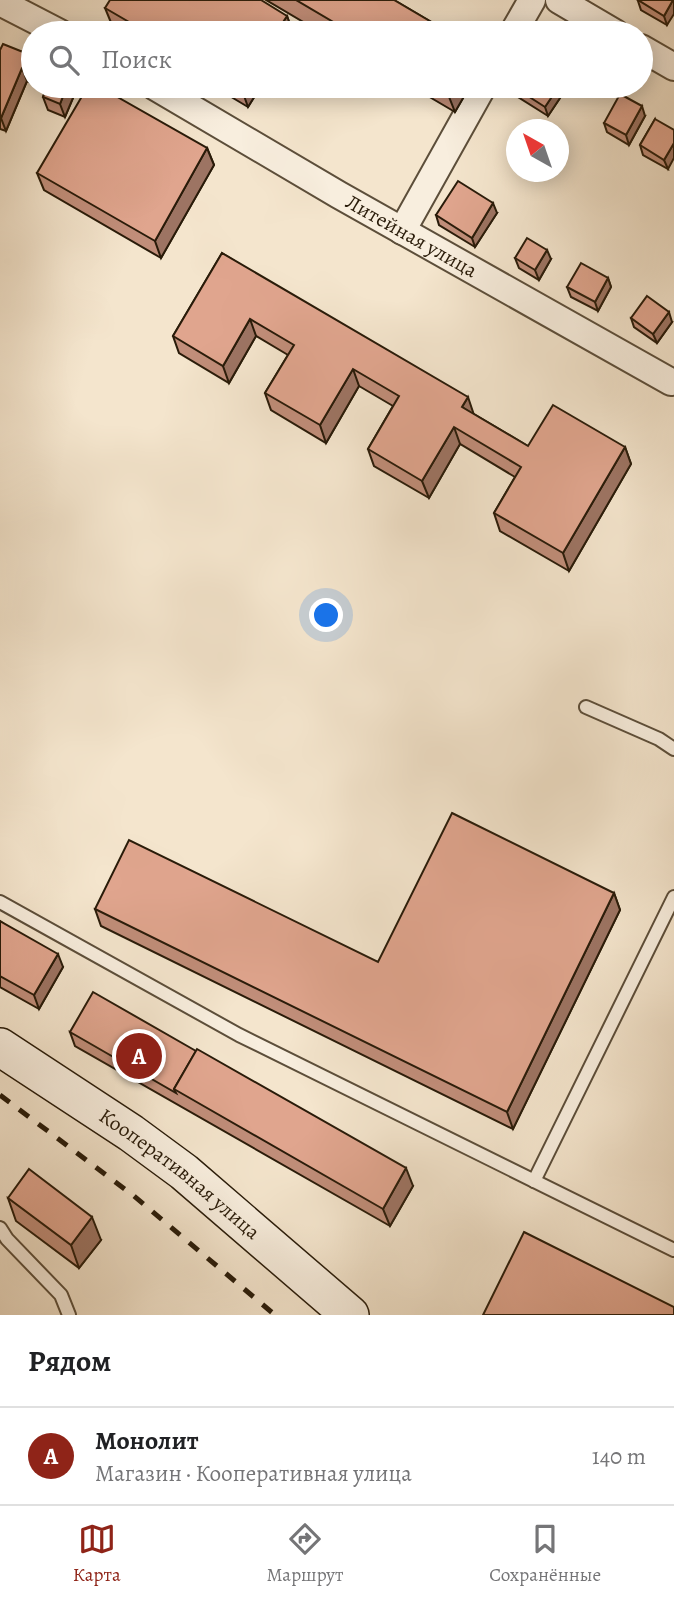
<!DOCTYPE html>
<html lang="ru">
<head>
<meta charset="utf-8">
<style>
  body { margin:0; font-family:Alegreya,serif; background:#f2f2f2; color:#202124 }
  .compass { position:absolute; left:506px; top:119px; width:63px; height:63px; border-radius:50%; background:#fff; box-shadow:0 4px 18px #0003; rotate:320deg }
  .you { position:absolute; left:327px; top:616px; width:24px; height:24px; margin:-18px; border:5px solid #fff; border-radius:50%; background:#1a73e8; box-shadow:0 0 0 10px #1a73e833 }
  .badge { display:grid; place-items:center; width:46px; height:46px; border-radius:50%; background:#8f2418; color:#fff; font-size:23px; font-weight:700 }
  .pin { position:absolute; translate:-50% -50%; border:4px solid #fff; box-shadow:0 2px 7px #0006 }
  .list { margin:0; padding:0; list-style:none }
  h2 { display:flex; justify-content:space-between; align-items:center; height:91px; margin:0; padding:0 28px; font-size:30px }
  h2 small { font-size:23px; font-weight:400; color:#757577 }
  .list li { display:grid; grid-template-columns:46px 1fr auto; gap:21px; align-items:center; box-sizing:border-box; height:98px; padding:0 28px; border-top:2px solid #e0e0e0 }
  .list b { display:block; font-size:26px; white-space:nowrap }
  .list p { margin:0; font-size:23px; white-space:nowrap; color:#757577 }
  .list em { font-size:23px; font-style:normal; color:#757577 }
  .icon { flex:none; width:38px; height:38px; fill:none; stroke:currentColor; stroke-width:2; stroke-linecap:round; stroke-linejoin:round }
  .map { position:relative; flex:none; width:674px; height:1315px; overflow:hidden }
  .search { position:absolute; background:#fff; box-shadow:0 4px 18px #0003; left:21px; right:21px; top:21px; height:77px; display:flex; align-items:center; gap:18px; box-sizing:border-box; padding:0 24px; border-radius:38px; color:#757577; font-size:26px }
  .sheet { height:189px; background:#fff }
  nav { display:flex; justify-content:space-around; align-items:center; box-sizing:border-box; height:98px; border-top:2px solid #e0e0e0; background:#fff; font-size:19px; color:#757577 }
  nav a { display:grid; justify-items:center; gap:4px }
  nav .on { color:#8f2418 }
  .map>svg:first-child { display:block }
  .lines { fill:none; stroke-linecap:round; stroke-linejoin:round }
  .lane-casing { stroke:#5c4e3a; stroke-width:16 }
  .street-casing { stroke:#5c4e3a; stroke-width:30 }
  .secondary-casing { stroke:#291b09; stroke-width:40 }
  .lane { stroke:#f8eede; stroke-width:12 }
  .street { stroke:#f8eede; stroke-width:26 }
  .secondary { stroke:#f8eede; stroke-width:37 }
  .rail { stroke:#291b09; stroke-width:5; stroke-dasharray:12 12; stroke-linecap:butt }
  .wall { fill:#c18e7a; stroke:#291b09; stroke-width:2 }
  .shaded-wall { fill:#9d7463; stroke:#291b09; stroke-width:2 }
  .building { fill:#e0a58e; stroke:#291b09; stroke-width:2 }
  .labels { text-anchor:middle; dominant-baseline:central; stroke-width:6; stroke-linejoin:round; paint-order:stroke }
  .street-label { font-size:21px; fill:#291b09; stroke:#f8eede }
</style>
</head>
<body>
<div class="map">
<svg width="674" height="1315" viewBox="0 0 674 1315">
  <rect width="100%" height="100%" fill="#f4e5cd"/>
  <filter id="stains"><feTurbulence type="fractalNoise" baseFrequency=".00286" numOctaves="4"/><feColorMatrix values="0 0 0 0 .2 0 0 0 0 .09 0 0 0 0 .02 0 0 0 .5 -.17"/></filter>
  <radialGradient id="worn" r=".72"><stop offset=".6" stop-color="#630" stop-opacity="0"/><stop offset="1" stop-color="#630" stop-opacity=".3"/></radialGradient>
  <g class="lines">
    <defs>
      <g id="lane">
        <path d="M586,707L659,739L674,749"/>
        <path d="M0,902L239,1035L674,1250"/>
        <path d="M534,1181L674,897"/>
        <path d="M0,1228L7,1239L61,1295L69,1315"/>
      </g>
      <g id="street">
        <path d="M559,0L615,33"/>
        <path d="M0,2L60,33"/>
        <path d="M513,33L532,0"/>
        <path d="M641,48L674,67"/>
        <path id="s1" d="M154,86L339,195L671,382"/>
        <path d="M402,231L483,86"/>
      </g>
      <g id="secondary">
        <path id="s2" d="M0,1047L131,1133L184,1172L350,1315"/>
      </g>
    </defs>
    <!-- lane casing -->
    <use href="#lane" class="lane-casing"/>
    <!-- street casing -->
    <use href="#street" class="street-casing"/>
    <!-- secondary casing -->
    <use href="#secondary" class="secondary-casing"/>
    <!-- lane -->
    <use href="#lane" class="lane"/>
    <!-- street -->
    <use href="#street" class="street"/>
    <!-- secondary -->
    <use href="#secondary" class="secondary"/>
    <!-- rail -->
    <path class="rail" d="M0,1095L134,1196L275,1315"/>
  </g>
  <!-- wall -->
  <g class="wall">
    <path d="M266,0H394L450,33H322Z"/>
    <path d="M674,0L667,25L641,10L638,1Z"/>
    <path d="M105,8L287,16L293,33H125L112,25Z"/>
    <path d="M0,50L33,56V84L27,81L6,131L0,129Z"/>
    <path d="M38,86H78L65,117L48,110L43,97L46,89Z"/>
    <path d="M213,86H261L248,107Z"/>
    <path d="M411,86H470L455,112Z"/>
    <path d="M515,86H568L548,116L518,97L514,87Z"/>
    <path d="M645,116L629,145L607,132L604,123Z"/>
    <path d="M655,119L668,169L643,155L640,145Z"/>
    <path d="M207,148L214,165L161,258L44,190L37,173Z"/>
    <path d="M497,213L475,247L439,225L436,215Z"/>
    <path d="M222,253L474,414L528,446L625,447L631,464L569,571L500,531L494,513L515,477L460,444L429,498L374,466L368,449L393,406L359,386L326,443L271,410L265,393L288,355L256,336L229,383L179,353L173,336Z"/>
    <path d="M515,258L551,259L539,280L519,268Z"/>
    <path d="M608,278L611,287L598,311L571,297L567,287Z"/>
    <path d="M631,318L672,322L657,343L634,327Z"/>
    <path d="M614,893L620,910L513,1129L101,926L95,909L378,962Z"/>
    <path d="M0,921L63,967L39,1009L0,987Z"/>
    <path d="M70,1032L413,1186L390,1226L75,1046Z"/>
    <path d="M8,1198L101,1240L79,1268L16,1221Z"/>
  </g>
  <!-- shaded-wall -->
  <g class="shaded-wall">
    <path d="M673,0H674V14L667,25L664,16Z"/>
    <path d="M287,16L293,33H276Z"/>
    <path d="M22,68L27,81L6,131L1,118Z"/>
    <path d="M67,86H78L65,117L60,104Z"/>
    <path d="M245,86H261L248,107L242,90Z"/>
    <path d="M448,86H470L455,112L446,89Z"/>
    <path d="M559,86H568L548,116L545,107Z"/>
    <path d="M642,106L645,116L629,145L626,135Z"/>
    <path d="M674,143V158L668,169L664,160Z"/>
    <path d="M207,148L214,165L161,258L155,241Z"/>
    <path d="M493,203L497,213L475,247L472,238Z"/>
    <path d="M547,250L551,259L539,280L535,270Z"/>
    <path d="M608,278L611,287L598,311L595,302Z"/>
    <path d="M669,312L672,322L657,343L653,334Z"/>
    <path d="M250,319L256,336L229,383L223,366Z"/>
    <path d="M353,369L359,386L326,443L320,425Z"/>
    <path d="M468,397L474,415L462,407Z"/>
    <path d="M454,427L460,444L429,498L422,481Z"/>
    <path d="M625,447L631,464L569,571L563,553Z"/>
    <path d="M614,893L620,910L513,1129L507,1112Z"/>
    <path d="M58,954L63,967L39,1009L34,995Z"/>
    <path d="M406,1168L413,1186L390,1226L383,1209Z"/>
    <path d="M92,1217L101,1240L79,1268L71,1245Z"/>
  </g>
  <!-- building -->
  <g class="building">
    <path d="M110,0H261L287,16L276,33H148L105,8Z"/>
    <path d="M296,0H394L450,33H352Z"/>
    <path d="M638,0H673L664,16Z"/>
    <path d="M3,44L33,56V72L22,68L1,118L0,117V50Z"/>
    <path d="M47,86H67L60,104L43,97Z"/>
    <path d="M88,86H98L207,148L155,241L37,173Z"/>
    <path d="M235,86H245L242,90Z"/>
    <path d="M515,86H559L545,107L514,87Z"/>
    <path d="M620,94L642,106L626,135L604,123Z"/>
    <path d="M655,119L674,130V143L664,160L640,145Z"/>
    <path d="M458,181L493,203L472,238L436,215Z"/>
    <path d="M527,238L547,250L535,270L515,258Z"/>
    <path d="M222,253L468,397L462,407L528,446L553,405L625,447L563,553L494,513L521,467L454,427L422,481L368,449L399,396L353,369L320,425L265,393L294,345L250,319L223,366L173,336Z"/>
    <path d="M581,263L608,278L595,302L567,287Z"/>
    <path d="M647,296L669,312L653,334L631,318Z"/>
    <path d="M452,813L614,893L507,1112L95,909L129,840L378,962Z"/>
    <path d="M0,921L58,954L34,995L0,976Z"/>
    <path d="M93,992L196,1051L174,1089L176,1093L70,1032Z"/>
    <path d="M197,1049L406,1168L383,1209L174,1089Z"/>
    <path d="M29,1169L92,1217L71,1245L8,1198Z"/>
    <path d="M524,1232L674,1307V1315H483Z"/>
  </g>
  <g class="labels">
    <!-- street labels -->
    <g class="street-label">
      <text stroke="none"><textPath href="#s1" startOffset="298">Литейная улица</textPath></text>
      <text stroke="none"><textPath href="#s2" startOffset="220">Кооперативная улица</textPath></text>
    </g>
  </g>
  <rect width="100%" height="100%" filter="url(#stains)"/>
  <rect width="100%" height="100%" fill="url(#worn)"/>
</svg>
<svg class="compass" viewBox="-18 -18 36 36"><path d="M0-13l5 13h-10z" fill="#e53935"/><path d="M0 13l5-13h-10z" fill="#757577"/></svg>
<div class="you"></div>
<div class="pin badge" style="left:139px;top:1056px">A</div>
<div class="search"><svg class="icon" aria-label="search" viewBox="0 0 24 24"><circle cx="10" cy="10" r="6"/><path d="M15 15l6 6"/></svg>Поиск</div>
</div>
<section class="sheet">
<h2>Рядом<small></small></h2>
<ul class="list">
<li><span class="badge">A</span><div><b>Монолит</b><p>Магазин · Кооперативная улица</p></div><em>140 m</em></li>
</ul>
</section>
<nav>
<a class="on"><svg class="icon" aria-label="map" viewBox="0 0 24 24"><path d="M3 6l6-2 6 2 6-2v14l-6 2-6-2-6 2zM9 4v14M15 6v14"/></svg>Карта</a>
<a><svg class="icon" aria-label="directions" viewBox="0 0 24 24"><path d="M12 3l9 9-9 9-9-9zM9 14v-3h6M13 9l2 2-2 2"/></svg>Маршрут</a>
<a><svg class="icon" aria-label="saved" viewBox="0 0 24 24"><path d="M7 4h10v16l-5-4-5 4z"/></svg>Сохранённые</a>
</nav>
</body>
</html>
